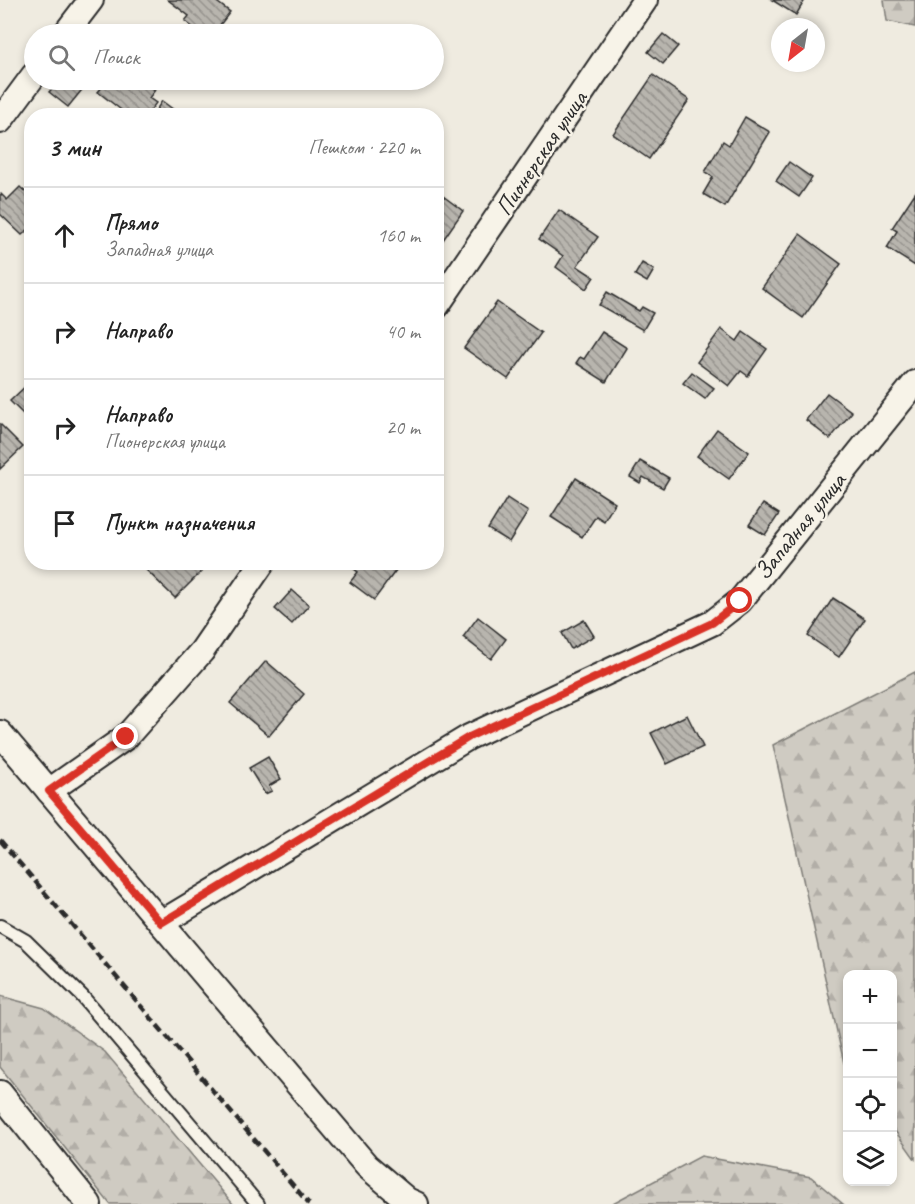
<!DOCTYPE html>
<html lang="ru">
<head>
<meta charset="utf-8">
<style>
  body { margin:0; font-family:Caveat,sans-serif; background:#f2f2f2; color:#222 }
  .controls { position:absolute; right:18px; bottom:18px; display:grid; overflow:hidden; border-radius:12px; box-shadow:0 3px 9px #0003 }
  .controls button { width:54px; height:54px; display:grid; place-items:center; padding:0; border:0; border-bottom:2px solid #e0e0e0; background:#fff; color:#222; font:30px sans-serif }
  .compass { position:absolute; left:771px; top:18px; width:54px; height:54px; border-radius:50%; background:#fff; box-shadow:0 3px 9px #0003; rotate:211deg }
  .stop { position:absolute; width:18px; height:18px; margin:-14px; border:4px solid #d93025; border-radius:50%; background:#fff }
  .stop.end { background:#d93025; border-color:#fff; box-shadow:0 2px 6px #0008 }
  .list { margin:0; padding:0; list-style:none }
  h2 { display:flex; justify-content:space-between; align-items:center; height:78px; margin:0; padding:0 24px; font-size:26px }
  h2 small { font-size:20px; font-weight:400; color:#767676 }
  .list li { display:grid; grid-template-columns:39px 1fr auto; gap:18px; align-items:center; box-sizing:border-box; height:96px; padding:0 24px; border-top:2px solid #e0e0e0 }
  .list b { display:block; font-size:22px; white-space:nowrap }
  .list p { margin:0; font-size:20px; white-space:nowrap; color:#767676 }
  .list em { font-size:20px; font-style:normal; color:#767676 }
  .icon { flex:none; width:33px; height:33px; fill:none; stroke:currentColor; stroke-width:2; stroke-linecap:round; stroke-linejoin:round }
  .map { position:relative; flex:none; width:915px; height:1204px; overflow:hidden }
  .search { position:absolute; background:#fff; box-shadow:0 3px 9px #0003; left:24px; top:24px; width:420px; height:66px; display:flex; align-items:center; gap:15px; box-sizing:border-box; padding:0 21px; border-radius:33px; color:#767676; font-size:22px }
  .panel { position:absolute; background:#fff; box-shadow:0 3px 9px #0003; left:24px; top:108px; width:420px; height:462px; border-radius:24px }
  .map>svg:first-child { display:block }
  .forest { fill:url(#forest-firs); stroke:#7d7b76; stroke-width:1.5 }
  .building { fill:url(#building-back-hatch); stroke:#2b2b2b; stroke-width:1.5 }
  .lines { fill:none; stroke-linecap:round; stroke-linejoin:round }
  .service-casing { stroke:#2b2b2b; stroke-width:16 }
  .minor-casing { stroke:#2b2b2b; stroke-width:28 }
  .service { stroke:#f7f3e8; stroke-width:12 }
  .minor { stroke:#f7f3e8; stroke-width:24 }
  .rail { stroke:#2b2b2b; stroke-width:4.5; stroke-dasharray:9 4.5; stroke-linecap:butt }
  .route { stroke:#d93025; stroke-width:8 }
  .labels { text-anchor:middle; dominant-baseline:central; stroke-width:5; stroke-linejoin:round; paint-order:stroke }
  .street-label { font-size:24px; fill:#2b2b2b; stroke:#f7f3e8 }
</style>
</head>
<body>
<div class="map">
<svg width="915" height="1204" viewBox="0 0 915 1204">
  <defs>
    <pattern id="forest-firs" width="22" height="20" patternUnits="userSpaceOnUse" patternTransform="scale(1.5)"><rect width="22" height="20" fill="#cfcbc2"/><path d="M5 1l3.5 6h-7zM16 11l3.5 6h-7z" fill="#b2aea7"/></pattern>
    <pattern id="building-back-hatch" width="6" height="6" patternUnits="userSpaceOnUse" patternTransform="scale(1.5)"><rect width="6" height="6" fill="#b8b5ae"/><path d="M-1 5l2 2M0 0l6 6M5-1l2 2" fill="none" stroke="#96938e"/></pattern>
  </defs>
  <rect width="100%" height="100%" fill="#efebe0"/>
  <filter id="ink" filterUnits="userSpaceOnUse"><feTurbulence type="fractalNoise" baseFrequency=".0167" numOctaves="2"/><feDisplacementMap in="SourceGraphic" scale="12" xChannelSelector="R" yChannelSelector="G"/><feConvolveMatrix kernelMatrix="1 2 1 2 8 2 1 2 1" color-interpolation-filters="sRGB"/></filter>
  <g filter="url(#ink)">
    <!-- forest -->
    <g class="forest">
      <path d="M884,0H915V27L887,21Z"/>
      <path d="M915,672V1159L893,1128L892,974H848L847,1068L844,1063L773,745Z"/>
      <path d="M0,996L44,1008L105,1052L233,1204H110L0,1067Z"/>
      <path d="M701,1156L811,1177L843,1204H611Z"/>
    </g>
    <!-- building -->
    <g class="building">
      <path d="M168,0H214L230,12L213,34L205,28L201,34L185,21L189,16Z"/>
      <path d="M772,0H805L796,15Z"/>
      <path d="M663,34L678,46L663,64L648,52Z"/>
      <path d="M653,75L689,100L649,159L613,134Z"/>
      <path d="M60,80H78L85,86L68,107L49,92Z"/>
      <path d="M108,80H125L134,86L142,80L155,90L149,98L156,103L146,116H129L98,92Z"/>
      <path d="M162,101L182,116H152Z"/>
      <path d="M745,117L770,132L725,207L703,194L713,177L705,172L723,141L729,145Z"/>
      <path d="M789,162L812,178L799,197L776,181Z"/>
      <path d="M20,187L32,198V226L22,235L0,214V195L1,194L7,200Z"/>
      <path d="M915,193V266L887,248L897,231L892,228Z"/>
      <path d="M443,196L463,211L443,240L436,236V205Z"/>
      <path d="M559,210L598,237L577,266L594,277L586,289L556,267L563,256L539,239Z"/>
      <path d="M800,234L841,264L803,318L762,288Z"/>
      <path d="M642,263L654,270L647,282L635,275Z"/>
      <path d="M607,292L639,311L642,307L653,313L643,330L599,305Z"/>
      <path d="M497,302L541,333L508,379L464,348Z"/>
      <path d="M721,329L737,341L743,332L767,349L748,376L741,371L729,386L697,362Z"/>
      <path d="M602,332L627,348L606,382L576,363L580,357L584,359Z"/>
      <path d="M692,372L714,388L705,399L683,383Z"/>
      <path d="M32,380V405L23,414L10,401Z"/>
      <path d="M827,393L852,412L830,439L806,420Z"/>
      <path d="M0,424L23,447L0,469Z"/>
      <path d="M717,429L749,452L729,479L697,456Z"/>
      <path d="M640,461L669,478L663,488L643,477L640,483L630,477Z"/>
      <path d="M576,478L615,503L604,521L596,516L582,537L551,517Z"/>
      <path d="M507,498L528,512L509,542L488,529Z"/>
      <path d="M763,504L779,514L765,535L749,525Z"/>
      <path d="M141,562H193L202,571L175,598L140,564Z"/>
      <path d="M402,562L374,600L350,582L358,572L346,563Z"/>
      <path d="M292,590L309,605L292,624L275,609Z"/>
      <path d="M833,598L865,619L839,657L808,636Z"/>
      <path d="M478,617L506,639L491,659L463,637Z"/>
      <path d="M584,620L594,636L571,649L562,633Z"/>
      <path d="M266,661L304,694L269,736L230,703Z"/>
      <path d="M687,715L703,747L667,764L651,733Z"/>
      <path d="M268,757L281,779L269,786L272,791L265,794L249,768Z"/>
    </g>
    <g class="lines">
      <defs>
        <path id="service" d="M0,926L26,941L82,996L258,1204"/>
        <g id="minor">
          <path d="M65,34L91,0"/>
          <path d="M0,121L34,75"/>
          <path d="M436,307L645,0"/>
          <path d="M0,733L367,1166L407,1200L416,1204"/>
          <path d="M49,791L126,737L202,651L263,562"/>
          <path d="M161,923L469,737L712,623L740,601L915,383"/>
          <path d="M0,1093L89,1204"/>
        </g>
      </defs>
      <!-- service casing -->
      <use href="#service" class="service-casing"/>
      <!-- minor casing -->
      <use href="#minor" class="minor-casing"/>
      <!-- service -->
      <use href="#service" class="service"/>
      <!-- minor -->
      <use href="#minor" class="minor"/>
      <!-- rail -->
      <path class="rail" d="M0,840L309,1204"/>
    </g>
  </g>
  <g class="lines" filter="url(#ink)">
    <!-- route -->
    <path class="route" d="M126,737L49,791L161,923L469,737L712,623L740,601"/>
  </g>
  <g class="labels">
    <!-- street labels -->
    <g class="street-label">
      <text transform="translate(541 153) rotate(-56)">Пионерская улица</text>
      <text transform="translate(800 526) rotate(-51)">Западная улица</text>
    </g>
  </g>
</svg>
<div class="controls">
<button>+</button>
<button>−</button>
<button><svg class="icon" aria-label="locate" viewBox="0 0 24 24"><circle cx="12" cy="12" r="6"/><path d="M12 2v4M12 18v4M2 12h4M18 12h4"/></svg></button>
<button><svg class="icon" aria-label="layers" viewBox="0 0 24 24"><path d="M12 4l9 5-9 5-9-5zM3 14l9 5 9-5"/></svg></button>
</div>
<svg class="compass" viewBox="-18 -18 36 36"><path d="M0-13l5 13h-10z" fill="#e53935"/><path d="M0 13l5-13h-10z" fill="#767676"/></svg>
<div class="stop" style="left:740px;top:601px"></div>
<div class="stop end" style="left:126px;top:737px"></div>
<div class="search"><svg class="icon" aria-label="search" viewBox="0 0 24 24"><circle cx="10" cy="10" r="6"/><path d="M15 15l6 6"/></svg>Поиск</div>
<section class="panel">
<h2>3 мин<small>Пешком · 220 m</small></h2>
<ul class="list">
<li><svg class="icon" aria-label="ahead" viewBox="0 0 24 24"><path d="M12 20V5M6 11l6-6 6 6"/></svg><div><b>Прямо</b><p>Западная улица</p></div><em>160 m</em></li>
<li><svg class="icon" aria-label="right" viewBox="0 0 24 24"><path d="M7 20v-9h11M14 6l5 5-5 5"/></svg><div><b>Направо</b></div><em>40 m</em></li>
<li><svg class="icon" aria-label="right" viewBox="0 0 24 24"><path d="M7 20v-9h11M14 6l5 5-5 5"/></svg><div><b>Направо</b><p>Пионерская улица</p></div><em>20 m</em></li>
<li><svg class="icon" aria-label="arrive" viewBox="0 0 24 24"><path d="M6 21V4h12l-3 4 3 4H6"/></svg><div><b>Пункт назначения</b></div></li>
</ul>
</section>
</div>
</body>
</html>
